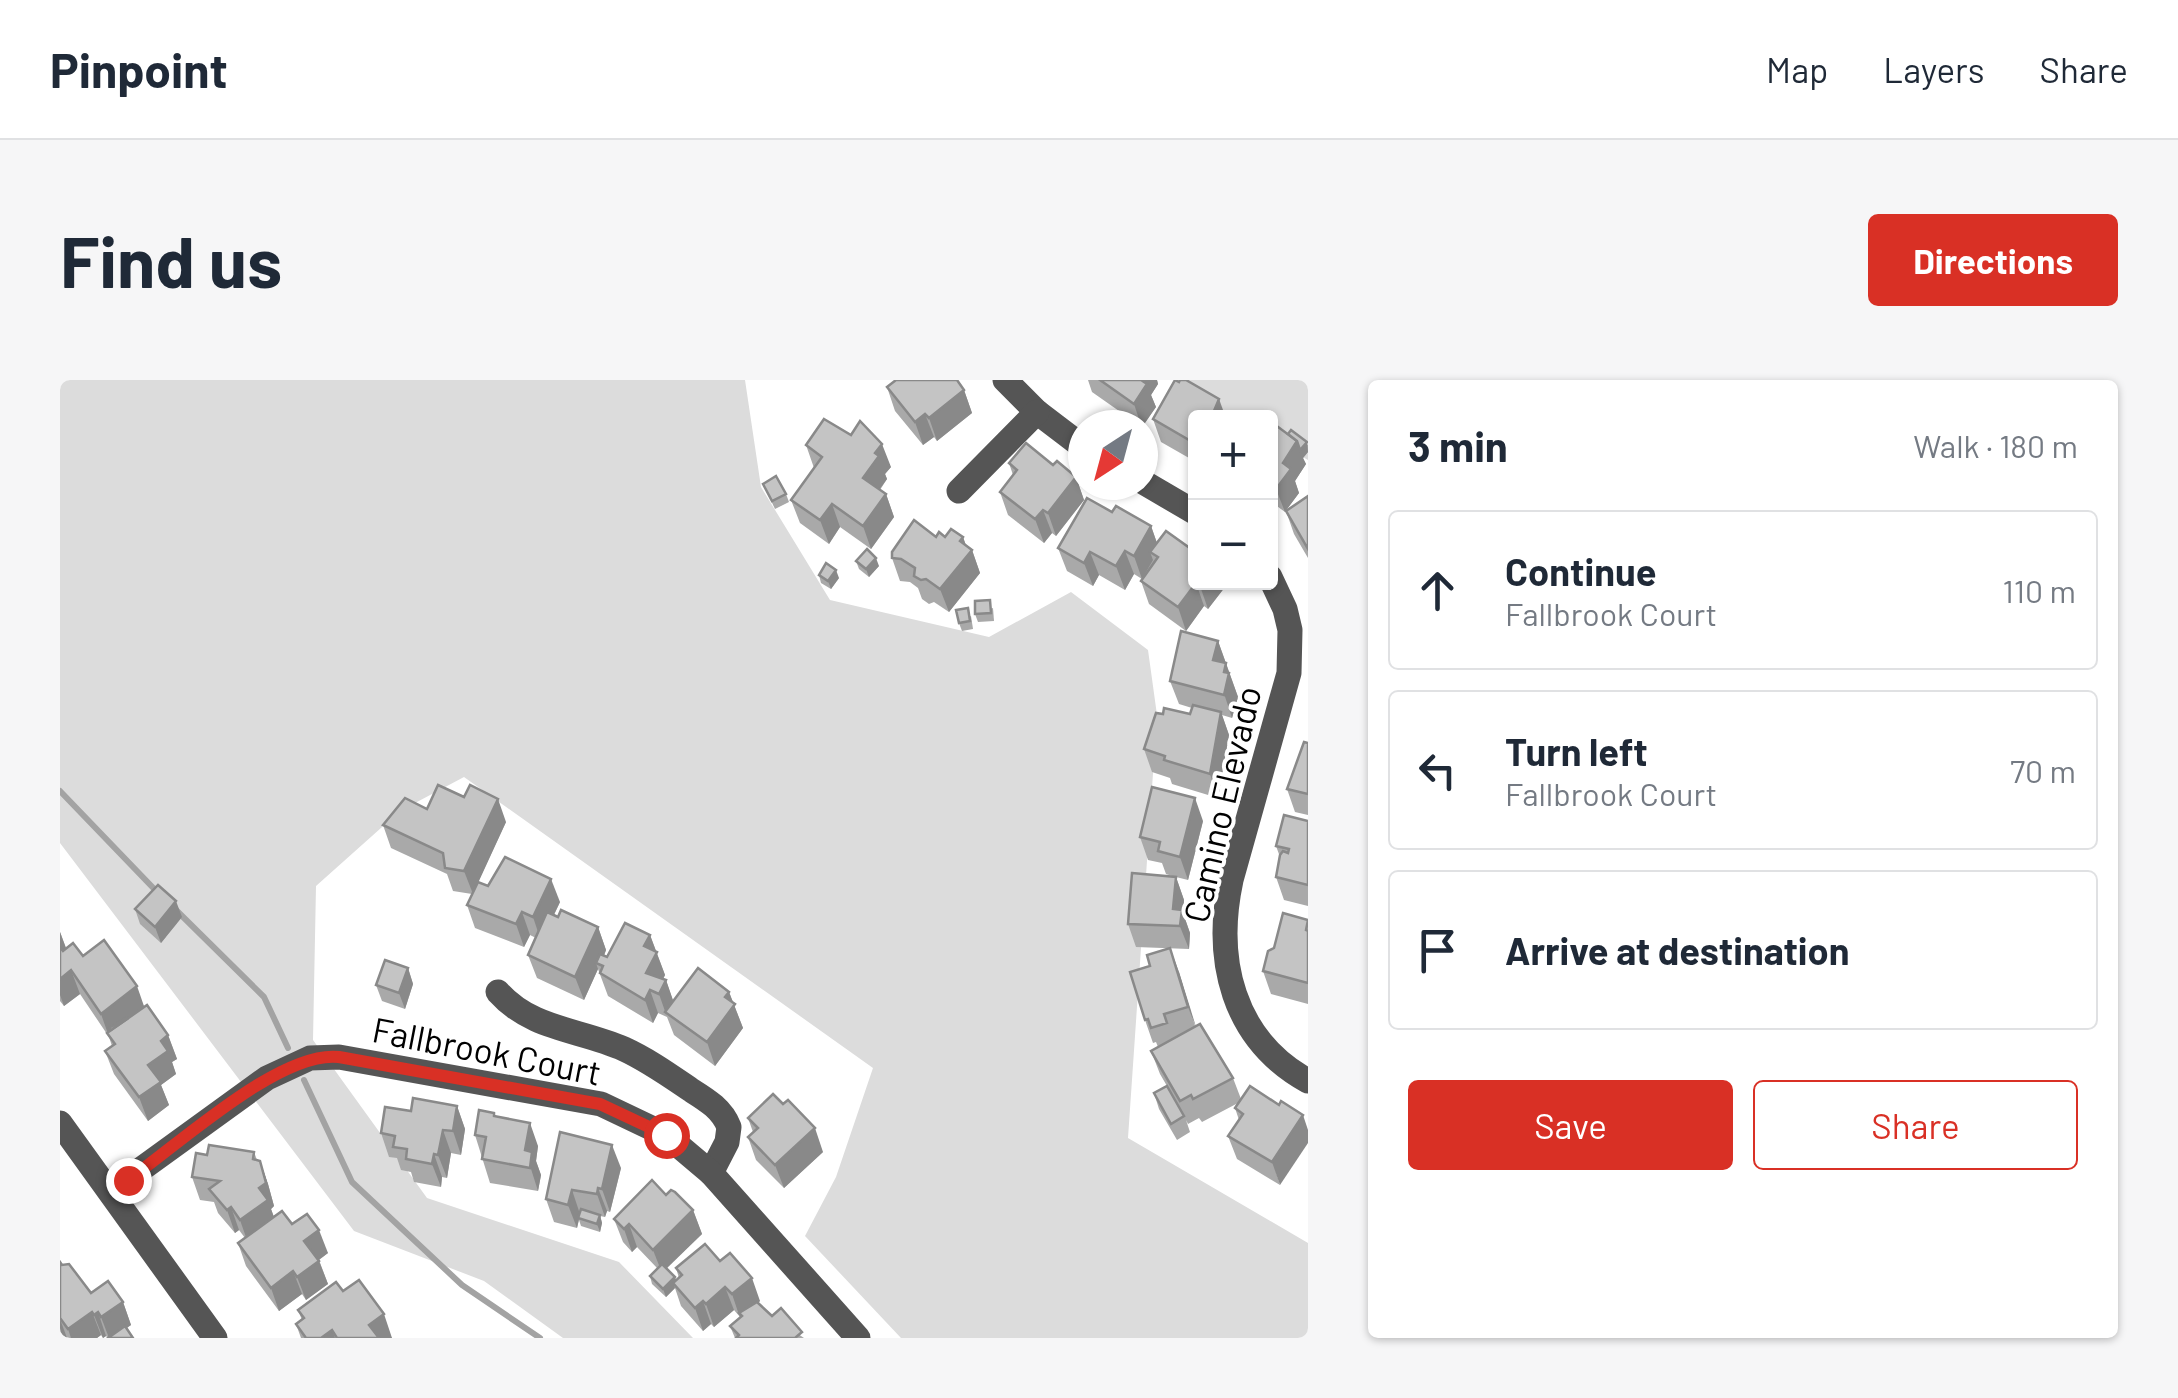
<!DOCTYPE html>
<html lang="en">
<head>
<meta charset="utf-8">
<style>
  body { margin:0; font-family:Barlow,sans-serif; background:#f6f6f7; color:#1f2937 }
  .controls { position:absolute; right:30px; top:30px; display:grid; overflow:hidden; border-radius:10px; box-shadow:0 2px 8px #0004 }
  .controls button { width:90px; height:90px; display:grid; place-items:center; padding:0; border:0; border-bottom:2px solid #e0e1e3; background:#fff; color:#1f2937; font:50px sans-serif }
  .compass { position:absolute; left:1008px; top:30px; width:90px; height:90px; border-radius:50%; background:#fff; box-shadow:0 2px 8px #0004; rotate:216deg }
  .stop { position:absolute; width:30px; height:30px; margin:-22px; border:8px solid #d93025; border-radius:50%; background:#fff }
  .stop.end { background:#d93025; border-color:#fff; box-shadow:0 2px 10px #0008 }
  .list { margin:0; padding:0; list-style:none }
  h2 { display:flex; justify-content:space-between; align-items:center; height:130px; margin:0; padding:0 40px; font-size:42px }
  h2 small { font-size:32px; font-weight:400; color:#747a83 }
  .list li { display:grid; grid-template-columns:65px 1fr auto; gap:30px; align-items:center; box-sizing:border-box; height:160px; margin:0 20px 20px; padding:0 20px; border:2px solid #e0e1e3; border-radius:10px }
  .list b { display:block; font-size:38px; white-space:nowrap }
  .list p { margin:0; font-size:32px; white-space:nowrap; color:#747a83 }
  .list em { font-size:32px; font-style:normal; color:#747a83 }
  .actions { display:flex; gap:20px; padding:30px 40px }
  .actions a { flex:1; padding:22px 0; border:2px solid #d93025; border-radius:10px; text-align:center; font-size:35px; color:#d93025 }
  .actions .main { background:#d93025; color:#fff }
  .icon { flex:none; width:55px; height:55px; fill:none; stroke:currentColor; stroke-width:2; stroke-linecap:round; stroke-linejoin:round }
  .map { position:relative; flex:none; width:1248px; height:958px; overflow:hidden; border-radius:10px }
  header { display:flex; align-items:center; gap:60px; box-sizing:border-box; height:140px; padding:0 50px; background:#fff; border-bottom:2px solid #e0e1e3 }
  header strong { font-size:48px }
  nav { display:flex; gap:55px; margin-inline-start:auto; font-size:35px }
  .intro { display:flex; align-items:center; justify-content:space-between; box-sizing:border-box; height:240px; padding:0 60px }
  h1 { margin:0; font-size:70px }
  .button { padding:25px 45px; border-radius:10px; background:#d93025; color:#fff; font-size:35px; font-weight:700 }
  main { display:flex; gap:60px; padding:0 60px }
  aside { flex:1; background:#fff; border-radius:10px; box-shadow:0 2px 8px #0004 }
  .map>svg:first-child { display:block }
  .green { fill:#dcdcdc }
  .lines { fill:none; stroke-linecap:round; stroke-linejoin:round }
  .stream { stroke:#a3a3a3; stroke-width:6 }
  .minor { stroke:#555; stroke-width:25 }
  .wall { fill:#a9a9a9 }
  .shaded-wall { fill:#898989 }
  .building { fill:#c4c4c4; stroke:#898989; stroke-width:2.5 }
  .route { stroke:#d93025; stroke-width:12 }
  .labels { text-anchor:middle; dominant-baseline:central; stroke-width:8; stroke-linejoin:round; paint-order:stroke }
  .street-label { font-size:35px; fill:#000; stroke:#fff }
</style>
</head>
<body>
<header>
<strong>Pinpoint</strong>
<nav><a>Map</a><a>Layers</a><a>Share</a></nav>
</header>
<div class="intro"><h1>Find us</h1><a class="button">Directions</a></div>
<main>
<div class="map">
<svg width="1248" height="958" viewBox="0 0 1248 958">
  <rect width="100%" height="100%" fill="#fff"/>
  <!-- green -->
  <g class="green">
    <path d="M0,0H685L701,107L770,220L929,257L1011,212L1088,270L1097,335L1068,758L1248,863V958H841L745,856L776,797L813,688L404,397L340,431L256,506L253,660L367,818L559,882L633,958H503L424,901L294,851L0,463Z"/>
    <path d="M1119,0H1248V80L1211,59L1210,38C1170,37 1147,32 1119,0Z"/>
  </g>
  <g class="lines">
    <!-- stream -->
    <g class="stream">
      <path d="M0,411L100,515"/>
      <path d="M116,530L204,617L228,668"/>
      <path d="M244,700L292,802L402,905L480,958"/>
    </g>
    <!-- minor -->
    <g class="minor">
      <path d="M945,0L977,32L1023,67"/>
      <path d="M1083,102L1136,133"/>
      <path d="M899,111L977,32"/>
      <path d="M1210,197L1225,229L1230,250L1229,293L1171,500C1154,579 1172,659 1248,701"/>
      <path d="M438,612C472,650 519,649 564,669C588,680 609,695 631,710C647,720 662,729 669,747L667,762L651,793"/>
      <path d="M0,743L155,958"/>
      <path d="M51,811L207,698L250,678L279,677L541,724L606,755L651,793L798,958"/>
    </g>
  </g>
  <!-- wall -->
  <g class="wall">
    <path d="M1028,0H1097L1098,4L1091,15L1096,27L1083,45H1079L1032,12Z"/>
    <path d="M827,7L904,10L912,33L877,61L874,57L863,65L835,31Z"/>
    <path d="M1136,38V82L1101,62L1093,39Z"/>
    <path d="M1210,41L1228,54L1248,65V72L1243,78L1246,84L1235,101L1239,113L1226,130L1248,116V178L1234,154L1226,131L1225,132L1210,121Z"/>
    <path d="M746,65L831,87L825,94L827,99L820,110L826,114L834,137L811,169L780,147L769,164L740,143L731,120L754,88Z"/>
    <path d="M949,83L993,85L1016,97L1024,120L996,156L992,153L984,163L948,135L940,112L953,95Z"/>
    <path d="M703,104L726,114L729,122L715,129Z"/>
    <path d="M1052,132L1091,146L1097,163L1136,202H1164L1165,207L1148,229L1144,226L1126,251L1089,224L1081,201L1082,199L1074,194L1065,210L1039,195L1033,206L1007,191L998,168Z"/>
    <path d="M876,157H903L906,166L912,170L920,193L889,232L874,222L869,224L862,219L858,208L850,202L840,201L832,178Z"/>
    <path d="M796,181L819,186L809,197L799,189Z"/>
    <path d="M759,195L779,198L771,209L761,203Z"/>
    <path d="M933,228L934,241L918,242L915,234Z"/>
    <path d="M911,236L913,249L902,251L899,243Z"/>
    <path d="M1158,261L1178,317L1172,338L1162,335L1169,355L1158,418L1112,404L1110,398L1092,392L1084,369L1103,334H1130L1132,328L1119,324L1110,301Z"/>
    <path d="M1248,363V435L1235,432L1227,409Z"/>
    <path d="M367,429L446,442L418,502L428,506L500,522L494,535L538,547L546,570L544,576L547,577L590,555L605,595L603,599L606,600L613,621L669,612L683,648L655,686L614,655L607,637L598,633L593,643L548,616L538,589L524,620L477,598L468,575L476,558L470,555L464,567L415,548L407,525L412,514L393,511L387,494L331,468L323,445Z"/>
    <path d="M1143,441L1128,500L1116,497L1124,520L1123,533L1130,553L1129,569L1076,567L1068,544L1115,497L1106,494L1102,483L1088,480L1080,457Z"/>
    <path d="M1248,441V526L1224,520L1216,497L1220,477L1216,466Z"/>
    <path d="M75,529L122,537L101,563L80,544Z"/>
    <path d="M1248,540V624L1211,614L1203,591Z"/>
    <path d="M0,552L6,568L23,576L84,626L108,655L117,679L112,682L116,694L101,705L109,725L88,741L54,694L45,671L52,666L49,657L20,614L4,626L0,621Z"/>
    <path d="M348,588L353,604L345,629L322,621L316,605Z"/>
    <path d="M1119,592L1135,646L1173,698L1181,719L1190,706L1220,805L1177,779L1168,756L1179,740L1175,728L1178,723L1142,742L1139,738L1128,744L1126,740L1130,752L1117,760L1099,729L1094,713L1107,706L1100,694L1091,671L1098,667L1096,662L1093,663L1085,640Z"/>
    <path d="M397,726L405,749L401,775L391,773L387,798L382,797L381,807L354,802L351,792L341,790L337,778L329,777L321,753L351,731Z"/>
    <path d="M435,737L478,766L476,781L481,795L478,811L430,803L415,755Z"/>
    <path d="M688,738L763,772L724,808L696,780L688,757L693,752Z"/>
    <path d="M194,772L197,780L200,781L208,804L214,826L211,829L214,837L232,844L268,873L259,880L268,904L246,920L242,914L219,931L186,886L178,863L185,858L179,850L175,853L158,833L154,822L140,820L132,797L147,775Z"/>
    <path d="M561,788L550,832L547,831L545,837L540,836L542,843L540,852L521,846L519,840L517,848L494,842L486,819Z"/>
    <path d="M606,815L633,830L642,854L606,888L616,900L619,898L616,888L660,881L700,921L698,923L712,936L744,958H675L670,946L680,937L674,930L654,947L651,944L643,951L621,926L615,908L606,917L592,904L590,896L597,888L577,867L572,872L563,862L554,839Z"/>
    <path d="M2,885L31,913L63,922L71,945L48,958L46,956L43,958L41,955L37,958H0Z"/>
    <path d="M283,911L332,958H241L236,944L242,940L238,930Z"/>
  </g>
  <!-- shaded-wall -->
  <g class="shaded-wall">
    <path d="M1079,0H1097L1098,4L1091,15L1096,27L1083,46L1081,45L1074,24Z"/>
    <path d="M904,10L912,33L877,61L869,38Z"/>
    <path d="M1159,19L1166,38H1151Z"/>
    <path d="M865,34L874,57L863,65L855,42Z"/>
    <path d="M1237,61L1247,62L1248,72L1243,78L1246,84L1235,101L1239,113L1225,132L1216,109L1223,83Z"/>
    <path d="M822,64L831,87L825,94L827,99L811,121L803,98L815,73Z"/>
    <path d="M1016,97L1024,120L996,156L988,133Z"/>
    <path d="M826,114L834,137L811,169L803,146Z"/>
    <path d="M772,124L780,147L769,164L760,140Z"/>
    <path d="M983,130L992,153L984,163L975,139Z"/>
    <path d="M1091,146L1099,169L1090,172L1093,180L1082,199L1074,176Z"/>
    <path d="M903,157L909,174L912,170L920,193L889,232L880,209Z"/>
    <path d="M1065,171L1074,194L1065,210L1056,186Z"/>
    <path d="M1030,172L1039,195L1033,206L1024,183Z"/>
    <path d="M816,178L819,186L809,197L806,189Z"/>
    <path d="M776,190L779,198L771,209L768,201Z"/>
    <path d="M1142,202H1164L1165,207L1148,229L1140,206Z"/>
    <path d="M1136,203L1144,226L1126,251L1118,227Z"/>
    <path d="M1158,261L1178,317L1172,338L1153,280Z"/>
    <path d="M1161,332L1169,355L1158,418L1150,394Z"/>
    <path d="M1135,418L1143,441L1128,500L1120,477Z"/>
    <path d="M438,419L446,442L413,514L404,491Z"/>
    <path d="M1116,497L1124,520L1123,533L1130,553L1129,569L1113,529Z"/>
    <path d="M491,499L500,522L481,561L473,537Z"/>
    <path d="M116,521L122,537L101,563L95,547Z"/>
    <path d="M462,532L470,555L464,567L456,544Z"/>
    <path d="M538,547L546,570L540,585L536,583L538,589L524,620L515,597Z"/>
    <path d="M0,552L7,571L0,576Z"/>
    <path d="M590,555L605,595L596,613L586,593L584,566Z"/>
    <path d="M1110,568L1119,592L1137,650L1128,627Z"/>
    <path d="M348,588L353,604L345,629L339,613Z"/>
    <path d="M11,590L20,614L4,626L0,615V599Z"/>
    <path d="M606,600L614,623L605,632L607,637L599,614Z"/>
    <path d="M77,606L85,629L52,655L48,654L41,634Z"/>
    <path d="M590,610L598,633L593,643L585,620Z"/>
    <path d="M669,612L683,648L655,686L647,662L665,617Z"/>
    <path d="M108,655L117,679L112,682L116,694L101,705L109,725L88,741L79,717L88,685L101,661Z"/>
    <path d="M397,726L405,749L401,775L393,751Z"/>
    <path d="M1243,735L1248,750V763L1220,805L1212,782Z"/>
    <path d="M470,743L478,766L476,781L481,795L478,811L465,770Z"/>
    <path d="M755,748L763,772L724,808L715,785Z"/>
    <path d="M383,750L391,773L387,798L378,775Z"/>
    <path d="M552,765L561,788L550,832L542,809Z"/>
    <path d="M374,774L382,797L381,807L372,784Z"/>
    <path d="M200,781L208,804L214,826L211,829L216,843L188,863L180,840Z"/>
    <path d="M538,808L547,831L545,837L537,814Z"/>
    <path d="M512,810L520,834L517,848L508,825Z"/>
    <path d="M171,827L179,850L175,853L167,830Z"/>
    <path d="M633,830L642,854L602,893L593,870Z"/>
    <path d="M540,835L542,843L540,852L537,844Z"/>
    <path d="M569,844L577,867L572,872L564,849Z"/>
    <path d="M259,850L268,873L253,884L244,861Z"/>
    <path d="M259,881L268,904L246,920L237,897Z"/>
    <path d="M233,891L242,914L219,931L211,908Z"/>
    <path d="M615,897L618,905L613,903L615,908L606,917L603,909Z"/>
    <path d="M692,898L700,921L682,936L679,933L680,938L672,914Z"/>
    <path d="M665,907L674,930L654,947L646,924Z"/>
    <path d="M643,921L651,944L643,951L635,928Z"/>
    <path d="M63,922L71,945L53,958H49L41,937Z"/>
    <path d="M32,932L41,955L37,958H11L8,949Z"/>
    <path d="M38,932L46,956L43,958L34,935Z"/>
    <path d="M324,934L332,958H314L309,945Z"/>
    <path d="M0,939L7,958H0Z"/>
    <path d="M272,950L275,958H261Z"/>
  </g>
  <!-- building -->
  <g class="building">
    <path d="M836,0H897L904,10L869,38L865,34L855,42L827,7Z"/>
    <path d="M1040,0H1081L1087,4L1074,24Z"/>
    <path d="M1115,0L1119,2L1120,0H1126L1159,19L1151,38H1136V64L1093,39Z"/>
    <path d="M764,39L791,55L800,41L822,64L815,73L819,76L803,98L826,114L803,146L772,124L760,140L731,120L762,77L746,65Z"/>
    <path d="M1210,41L1237,61L1223,83L1231,89L1216,109L1210,104Z"/>
    <path d="M1231,50L1247,62L1240,70L1237,61L1228,54Z"/>
    <path d="M966,63L993,85L997,81L1016,97L988,133L983,130L975,139L940,112L957,90L949,83Z"/>
    <path d="M716,96L726,114L712,121L703,104Z"/>
    <path d="M1248,116V169L1226,131Z"/>
    <path d="M1027,118L1052,132L1056,126L1091,146L1074,176L1065,171L1056,186L1030,172L1024,183L998,168Z"/>
    <path d="M854,140L876,157L879,152L885,157L891,149L903,157L900,161L912,170L880,209L866,199L861,200L854,196L855,188L841,179L832,178V172Z"/>
    <path d="M1106,151L1134,171L1136,169V202H1142L1140,206L1136,203L1118,227L1081,201L1098,177L1090,172Z"/>
    <path d="M807,169L816,178L806,189L796,181Z"/>
    <path d="M766,183L776,190L768,201L759,195Z"/>
    <path d="M930,220L931,233L915,234V221Z"/>
    <path d="M908,228L910,241L899,243L896,230Z"/>
    <path d="M1121,251L1158,261L1153,280L1166,283L1164,292L1169,293L1164,315L1110,301Z"/>
    <path d="M1133,325L1161,332L1150,394L1104,380L1105,376L1084,369L1096,333L1103,334L1104,328L1130,334Z"/>
    <path d="M1244,362L1248,363V414L1227,409Z"/>
    <path d="M378,405L404,417L410,405L438,419L404,491L385,488L383,473L323,445L345,418L367,429Z"/>
    <path d="M1092,407L1135,418L1120,477L1098,471L1100,462L1080,457Z"/>
    <path d="M1224,435L1248,441V505L1216,497L1220,475L1223,471L1228,473L1229,469L1216,466Z"/>
    <path d="M445,477L491,499L473,537L462,532L456,544L407,525L418,502L428,506Z"/>
    <path d="M1072,493L1116,497L1113,529L1122,530L1120,546L1068,544Z"/>
    <path d="M98,505L116,521L95,547L75,529Z"/>
    <path d="M501,530L538,547L515,597L468,575L487,532L498,537Z"/>
    <path d="M1223,533L1248,540L1246,550L1248,551V603L1203,591L1208,571L1214,568Z"/>
    <path d="M565,543L590,555L584,566L597,572L586,593L606,600L599,614L590,610L585,620L540,593L543,586L536,583L540,574L547,577Z"/>
    <path d="M44,560L77,606L41,634L11,590L0,599V567L3,571L13,563L23,576Z"/>
    <path d="M1110,568L1128,627L1104,634L1107,643L1091,648L1088,639L1085,640L1070,592L1090,586L1087,575Z"/>
    <path d="M325,580L348,588L339,613L316,605Z"/>
    <path d="M638,588L669,612L665,617L675,624L647,662L605,632Z"/>
    <path d="M87,625L108,655L101,661L108,671L88,685L101,702L79,717L45,671L55,664L47,653Z"/>
    <path d="M66,638L67,639L51,650L49,648Z"/>
    <path d="M1140,644L1173,698L1133,719L1131,715L1120,721L1091,671Z"/>
    <path d="M1107,706L1124,736L1111,744L1094,713Z"/>
    <path d="M1190,706L1219,725L1221,721L1243,735L1212,782L1168,756L1183,734L1175,728Z"/>
    <path d="M713,714L723,724L728,720L755,748L715,785L688,757L698,748L688,738Z"/>
    <path d="M353,718L397,726L393,751L383,750L378,775L374,774L372,784L346,779L347,769L333,767L335,756L321,753L325,727L351,731Z"/>
    <path d="M419,730L434,733V736L470,743L465,770L472,772L470,788L422,779L426,757L415,755Z"/>
    <path d="M500,752L552,765L542,809L538,808L537,814L512,810L508,825L486,819Z"/>
    <path d="M149,765L194,772L193,779L200,781L206,803L199,808L208,820L180,840L171,827L167,830L149,809L160,801L132,797L136,773L147,775Z"/>
    <path d="M592,800L606,815L611,810L615,812L633,830L593,870L569,844L564,849L554,839Z"/>
    <path d="M521,829L540,835L537,844L518,838Z"/>
    <path d="M222,831L232,844L247,834L259,850L244,861L259,881L237,897L233,891L211,908L178,863Z"/>
    <path d="M645,864L660,881L670,873L692,898L672,914L665,907L646,924L643,921L635,928L613,903L622,895L616,888Z"/>
    <path d="M0,882L2,885L9,884L31,913L48,901L63,922L41,937L38,932L34,935L32,932L8,949L0,938Z"/>
    <path d="M602,884L615,897L603,909L590,896Z"/>
    <path d="M299,900L324,934L309,945L319,958H277L272,950L261,958H246L236,944L244,938L238,930L276,902L283,911Z"/>
    <path d="M697,922L712,936L721,928L742,952L735,958H676L679,955L670,946L682,936L679,933Z"/>
    <path d="M65,946L73,958H48Z"/>
  </g>
  <g class="lines">
    <!-- route -->
    <path class="route" d="M68,800C117,766 220,670 279,677L540,724L606,755"/>
  </g>
  <g class="labels">
    <!-- street labels -->
    <g class="street-label">
      <text transform="translate(1161 424) rotate(-77)">Camino Elevado</text>
      <text transform="translate(427 670) rotate(11)">Fallbrook Court</text>
    </g>
  </g>
</svg>
<div class="controls">
<button>+</button>
<button>−</button>
</div>
<svg class="compass" viewBox="-18 -18 36 36"><path d="M0-13l5 13h-10z" fill="#e53935"/><path d="M0 13l5-13h-10z" fill="#747a83"/></svg>
<div class="stop" style="left:606px;top:755px"></div>
<div class="stop end" style="left:68px;top:800px"></div>
</div>
<aside>
<h2>3 min<small>Walk · 180 m</small></h2>
<ul class="list">
<li><svg class="icon" aria-label="ahead" viewBox="0 0 24 24"><path d="M12 20V5M6 11l6-6 6 6"/></svg><div><b>Continue</b><p>Fallbrook Court</p></div><em>110 m</em></li>
<li><svg class="icon" aria-label="left" viewBox="0 0 24 24"><path d="M17 20v-9H6M10 6l-5 5 5 5"/></svg><div><b>Turn left</b><p>Fallbrook Court</p></div><em>70 m</em></li>
<li><svg class="icon" aria-label="arrive" viewBox="0 0 24 24"><path d="M6 21V4h12l-3 4 3 4H6"/></svg><div><b>Arrive at destination</b></div></li>
</ul>
<div class="actions"><a class="main">Save</a><a>Share</a></div>
</aside>
</main>
</body>
</html>
